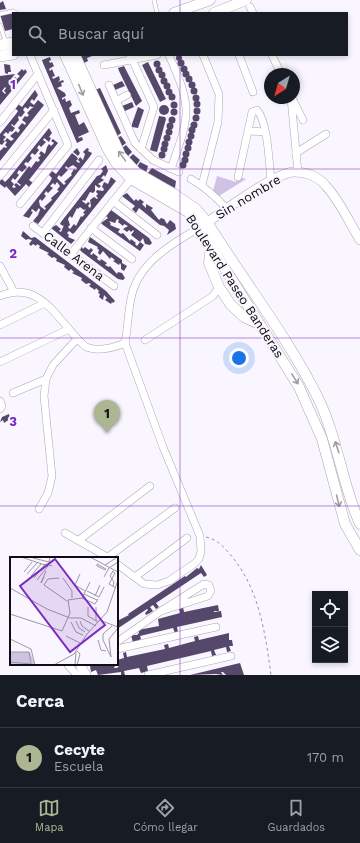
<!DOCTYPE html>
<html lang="es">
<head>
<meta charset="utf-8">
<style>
  body { margin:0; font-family:"Work Sans",sans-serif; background:#20242c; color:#f1f3f6 }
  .controls { position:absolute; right:12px; bottom:12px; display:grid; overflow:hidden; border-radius:0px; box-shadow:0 2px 6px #0003 }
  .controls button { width:36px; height:36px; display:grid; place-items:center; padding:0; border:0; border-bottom:1px solid #363941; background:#171b24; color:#f1f3f6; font:20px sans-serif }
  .compass { position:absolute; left:264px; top:68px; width:36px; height:36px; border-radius:50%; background:#171b24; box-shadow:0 2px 6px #0003; rotate:217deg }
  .you { position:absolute; left:239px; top:358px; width:14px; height:14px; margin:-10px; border:3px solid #fff; border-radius:50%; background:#1a73e8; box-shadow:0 0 0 6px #1a73e833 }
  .badge { display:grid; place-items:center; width:26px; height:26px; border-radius:50%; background:#acb692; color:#111; font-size:13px; font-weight:700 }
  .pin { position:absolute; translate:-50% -33px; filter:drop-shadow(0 1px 2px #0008) }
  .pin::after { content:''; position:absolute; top:21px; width:14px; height:12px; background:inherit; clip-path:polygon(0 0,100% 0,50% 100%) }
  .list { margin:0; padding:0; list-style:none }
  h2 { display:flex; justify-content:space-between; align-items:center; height:52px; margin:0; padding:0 16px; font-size:17px }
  h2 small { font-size:13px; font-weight:400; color:#9ea1a6 }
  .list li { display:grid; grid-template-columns:26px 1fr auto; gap:12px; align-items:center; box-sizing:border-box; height:60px; padding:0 16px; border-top:1px solid #363941 }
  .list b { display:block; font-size:15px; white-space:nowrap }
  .list p { margin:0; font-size:13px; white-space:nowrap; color:#9ea1a6 }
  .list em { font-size:13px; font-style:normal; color:#9ea1a6 }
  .icon { flex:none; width:22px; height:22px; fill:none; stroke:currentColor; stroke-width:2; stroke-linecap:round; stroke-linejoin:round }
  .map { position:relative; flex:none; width:360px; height:675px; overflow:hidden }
  .search { position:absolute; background:#171b24; box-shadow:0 2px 6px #0003; left:12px; right:12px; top:12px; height:44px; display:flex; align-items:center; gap:10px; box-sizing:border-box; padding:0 14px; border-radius:0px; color:#9ea1a6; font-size:15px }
  .sheet { height:112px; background:#171b24 }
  nav { display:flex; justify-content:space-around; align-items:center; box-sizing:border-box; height:56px; border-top:1px solid #363941; background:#171b24; font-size:11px; color:#9ea1a6 }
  nav a { display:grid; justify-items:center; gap:2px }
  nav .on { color:#acb692 }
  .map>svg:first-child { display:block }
  .green { fill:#cfc2e3 }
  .building { fill:#56486b; fill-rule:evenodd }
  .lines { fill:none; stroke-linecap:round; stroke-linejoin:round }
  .service-casing { stroke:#aca7b4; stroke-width:4.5 }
  .minor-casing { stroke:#aca7b4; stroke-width:8 }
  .tertiary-casing { stroke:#aca7b4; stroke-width:10 }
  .secondary-casing { stroke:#aca7b4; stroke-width:11 }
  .primary-casing { stroke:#aca7b4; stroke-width:12 }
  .path { stroke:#97949b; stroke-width:1; stroke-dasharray:3 3; stroke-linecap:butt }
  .service { stroke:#fff; stroke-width:3.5 }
  .minor { stroke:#fff; stroke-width:7 }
  .tertiary { stroke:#fff; stroke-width:9 }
  .secondary { stroke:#fff; stroke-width:10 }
  .primary { stroke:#fff; stroke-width:11 }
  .oneway { stroke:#9f9ea0 }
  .grid { fill:none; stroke:#7b2cbf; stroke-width:1; stroke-opacity:0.55 }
  .labels { text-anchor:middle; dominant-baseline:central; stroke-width:4; stroke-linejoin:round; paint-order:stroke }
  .street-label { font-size:13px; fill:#0f0d11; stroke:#f9f6ff }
  .inset-road { fill:none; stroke:#9b99a0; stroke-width:1 }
  .view { fill:#7b2cbf; fill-opacity:0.15; stroke:#7b2cbf; stroke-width:2 }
  .inset-edge { fill:none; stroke:#0f0d11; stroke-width:2 }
  .grid-label { font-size:13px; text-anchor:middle; font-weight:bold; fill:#7b2cbf; stroke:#f9f6ff; stroke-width:4; stroke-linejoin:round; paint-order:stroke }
</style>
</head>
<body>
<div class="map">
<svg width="360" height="675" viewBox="0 0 360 675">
  <rect width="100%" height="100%" fill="#f9f6ff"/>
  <!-- green -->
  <path class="green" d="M217,176L236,182L238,177L246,179L219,196L213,191Z"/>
  <!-- building -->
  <g class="building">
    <path d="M3,1L6,9L0,10V3Z"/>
    <path d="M11,12L13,17V29L5,31L0,14Z"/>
    <circle cx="179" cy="58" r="3"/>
    <path d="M79,55H91L92,56L87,58L88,61L82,64Z"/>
    <path d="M50,57L51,60L49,61L50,63L52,62L54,66L49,69L50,71L52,69L55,76L52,77L53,79L59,76L60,80L58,82L63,80L64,82L61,83L62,86L57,88L65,93L66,96L62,98V100L65,98L66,102L70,100L72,105L69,108L71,113L79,110L80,113L75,115L79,125L84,122L89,132L78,137L79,138L82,137L83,140L77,143L43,63L42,60Z"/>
    <circle cx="181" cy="63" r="3.5"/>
    <circle cx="157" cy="64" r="3.5"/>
    <path d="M148,62L165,97L166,99L160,102L143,67L142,65Z"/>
    <path d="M4,64L10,65L11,72H8V74L5,73Z"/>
    <circle cx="184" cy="69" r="3.5"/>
    <path d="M124,66L142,101L136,106L119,71L118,68Z"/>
    <circle cx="159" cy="70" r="3.5"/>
    <path d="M22,69L24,71L25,69L27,72L0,105V76L15,74L11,79L13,80L15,77L17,79L20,76L17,74ZM5,87L6,88L4,91L6,93L5,94L2,91Z"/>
    <circle cx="186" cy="74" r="3.5"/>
    <circle cx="162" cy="75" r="3.5"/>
    <circle cx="189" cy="79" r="3.5"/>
    <circle cx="164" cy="81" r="3.5"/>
    <path d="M122,81L125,86L115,90L113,85Z"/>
    <circle cx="192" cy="85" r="3.5"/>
    <circle cx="167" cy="86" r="3.5"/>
    <circle cx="194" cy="91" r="3.5"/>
    <path d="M100,88L121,133L116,137L95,90Z"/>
    <circle cx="169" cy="92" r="3.5"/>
    <path d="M35,90L38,95L34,101L32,99L30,102L34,105L38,100L44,105L0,161V151L4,147L6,148L7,147L5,145L7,142L5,141L7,138L11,141L14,139L10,136L16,131L18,133L20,130L18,128L22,123L25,125L26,123L22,120L25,116L27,117L29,115L27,113L32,108H34L30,106L28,109L25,107L23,110L25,112L21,117L19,116L18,117L19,120L14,126L12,124L11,125L15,128L12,132L10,131L8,134L6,132L3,135L6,137L3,140L5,141L2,145L0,144V134L16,114L18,111L15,108L18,104L22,107Z"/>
    <circle cx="172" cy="97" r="3.5"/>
    <circle cx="196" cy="98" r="3.5"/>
    <circle cx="197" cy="104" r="3.5"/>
    <circle cx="174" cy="105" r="3.5"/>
    <path d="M132,102L134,107L125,111L122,106Z"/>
    <circle cx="164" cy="110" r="5"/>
    <path d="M138,107L144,110L138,128L132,127V124Z"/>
    <circle cx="197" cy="111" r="3.5"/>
    <circle cx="174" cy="112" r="3.5"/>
    <circle cx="196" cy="118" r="3.5"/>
    <path d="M159,116L165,117L166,119L157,152L150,150Z"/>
    <circle cx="172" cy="120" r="3.5"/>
    <circle cx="194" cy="125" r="3.5"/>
    <circle cx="170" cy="126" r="3.5"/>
    <circle cx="192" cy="130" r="3.5"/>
    <path d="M49,128L52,133L49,137L51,138L49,142L44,138L43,140L46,142L41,147L39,145L37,148L39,150L35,155L32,153L30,156L32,158L28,163L26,162L24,164L27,167L22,172L19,170L17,173L19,175L15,180L13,178L11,181L14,184L12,187L14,188L16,187L14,185L16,183L20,186L21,185L17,182L29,166L31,168L36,161L38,162L40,160L38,158L41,155L39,154L41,151L45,154L47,147L49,144L51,146L54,143L51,141L53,139L58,143L29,180L33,183L29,187L26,184L15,196L6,186L5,188L0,184V181L2,179L5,182L9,178Z"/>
    <circle cx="169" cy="132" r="3.5"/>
    <circle cx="191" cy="136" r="3.5"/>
    <circle cx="167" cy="138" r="3.5"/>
    <path d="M121,136L126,143L121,147L116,138Z"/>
    <circle cx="189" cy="142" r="3.5"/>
    <circle cx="165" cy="144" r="3.5"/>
    <circle cx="188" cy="148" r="3.5"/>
    <path d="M126,145L132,152L127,157L121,149Z"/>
    <circle cx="164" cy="149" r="3.5"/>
    <path d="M77,148L80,153L78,156L73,152Z"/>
    <path d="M87,148L89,149L88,151L92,153L91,155L38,224L33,221L38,215L40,210L39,208L36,212L32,209L31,211L33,212L29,218L23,216L50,182L52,178L49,175L52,171L56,174L72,153L77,157L78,159L76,161L79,163L80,162L78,160L80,157L83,160L85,154L83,152ZM73,165L77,168L76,170L74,169L71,174L72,175L64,182L66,183L64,185L57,178L59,175L61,177L68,170L65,168L66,166L68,168ZM57,182L60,186L57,190L59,191L51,198L52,200L44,207L46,208L45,210L40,206L39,201L40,199L42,201L46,196L44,194L45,193L46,191L48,193L53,188L50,186L53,183L55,185Z"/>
    <circle cx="186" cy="154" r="3.5"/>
    <circle cx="162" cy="155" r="3.5"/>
    <path d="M133,154L140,160L136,166L129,158Z"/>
    <circle cx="185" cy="160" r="3.5"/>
    <circle cx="183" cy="165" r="3.5"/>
    <path d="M140,162L148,166L146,173L137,167Z"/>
    <path d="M106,165L108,171L105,177L104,175L101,178L104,180L98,184L101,186L99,188L95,185V191L93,193L90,192L85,201L83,200L82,201L86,204L88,202L90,203L88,206L90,208L91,206L90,200L94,197L97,199L98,198L96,196L98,194L96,192L97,190L103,191L104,189L102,187L104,182L108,184L111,177L116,181L75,232L73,234L69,231L67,233L69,235L68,237L75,240L71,244L51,228L56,225L61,229L59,231L61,232L64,225L63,226L60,224L61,222L97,176L100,175L103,171L101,169ZM80,207L84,210L86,209L83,213L85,214L82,217L81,216L76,226L74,224L70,229L68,227L70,225L68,219L70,216L72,218L77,208L78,209Z"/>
    <path d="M152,168L176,181L175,188L147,174Z"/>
    <path d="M127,193L134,201L136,199L138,201L140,199L144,202L142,204L146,208V204L153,208L151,210L159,220L161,218L164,219L167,224L170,220L175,224L176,229L167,235L169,230L164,226L160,225L139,208L136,213L132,209L135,206L122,196Z"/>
    <path d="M111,210L149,238L152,243L150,245L145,244L143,238L140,242L131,235L134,231L133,230L131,232L129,230L127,232L123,229L128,226L124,224L123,226L118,222L119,220L117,219L115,223L109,221L111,224L110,225L117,228L120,229L118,232L121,234L123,233L130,241L131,239L136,243L135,244L137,246L140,242L144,245L140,251L103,225L101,223L108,218L106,216Z"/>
    <path d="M23,231L31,238L35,237L106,291L115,301L113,303L112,302L111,304L105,300L107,298L104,295L103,300L99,297L100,294L98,293L99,291L96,288L95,290L89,286L91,284L89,283L86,284L81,280L82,278L72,273L74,272L71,269L69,271L64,267L65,265L56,261L57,259L54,257L52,258L47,254L49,253L39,248L40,246L37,244L36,246L33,244L31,246L29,244L32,240L28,239L26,240L21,236Z"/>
    <path d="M90,237L122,260V263L127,266L124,271L121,269V265L120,263L119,265L113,261L115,260L111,257L110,259L103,251L100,255L98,253L99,250L97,248L98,247L88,242Z"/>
    <path d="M82,247L83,249L85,247L89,250L91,248L93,250L90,254L92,255L93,253L98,257L97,259L100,261L101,259L107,263L105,265L109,267L110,266L117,274L118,272L122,273L125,278L123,280L118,279L82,252L80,250Z"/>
    <path d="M9,414L10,419L4,423L3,420L0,422L2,417Z"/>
    <path d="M201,565L207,575L204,577L201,573L156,603L159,607L156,609L153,605L150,607L153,611L150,613L146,615L145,613L148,610L147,609L117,629V621L129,615L128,614L185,576L186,577L197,568L199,569Z"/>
    <path d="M218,605L219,611H214V612L221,611L222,617L177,627L178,632L175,633L173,628L140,636L141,639L133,643L131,635H137L139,633L138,630L159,626L158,619L180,613L179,608L183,607L184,612Z"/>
    <path d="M229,633V640H232L233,646H229L231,651L227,652L226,647L214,650L216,655L212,656L211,651L147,666L148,671L141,673L139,668L124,671L125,675H121V672L98,675L96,670L91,672L90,666L98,664H116L114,668H117L119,666L117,660L124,658L123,653L126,652L127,657L165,649L164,645L168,644L169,648L195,641L194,637L198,636L199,640Z"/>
    <path d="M240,663L244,675H226L223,672H221L223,675L216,674L190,675Z"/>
  </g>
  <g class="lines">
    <defs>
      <g id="service">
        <path d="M154,0L157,13"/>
        <path d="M0,14L13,11L16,13"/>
        <path d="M0,25L6,43"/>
      </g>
      <g id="minor">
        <path d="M250,7L253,13"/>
        <path d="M130,55L154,107L141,149"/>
        <path d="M169,55C176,72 185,90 186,108C187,128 177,150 171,169"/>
        <path d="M239,55L253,92"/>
        <path d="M272,55L281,74"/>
        <path d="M104,65L157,55"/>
        <path d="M109,85L135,143L153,160L179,172"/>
        <path d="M291,98L298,173"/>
        <path d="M293,100L303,120"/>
        <path d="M116,101L127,95"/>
        <path d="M0,122L38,74"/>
        <path d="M249,131L265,132"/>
        <path d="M296,153L326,134"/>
        <path d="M0,176L54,110"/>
        <path d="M238,177L251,117L252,112L257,110C268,122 269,163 271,180"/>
        <path d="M191,179C205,187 216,197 227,209"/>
        <path d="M202,185L218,122L219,94L203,55"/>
        <path d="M113,201L157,235"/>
        <path d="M20,204L68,145L30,55"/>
        <path d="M33,226L114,286"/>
        <path d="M91,228L132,259"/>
        <path d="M43,233L99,160"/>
        <path d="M71,254L131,179"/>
        <path d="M0,266L14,292"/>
        <path d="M0,296C43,278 60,326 86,347C99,352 113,348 125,343C128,327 128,310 132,294C140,262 173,243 199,228"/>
        <path d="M0,325L45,303"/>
        <path d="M145,340L213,296L219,287"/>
        <path d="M0,362L69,329"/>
        <path d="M13,393L46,379"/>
        <path d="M0,401L2,406L0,409"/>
        <path d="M39,509L48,493L52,476L44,396L46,379L53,365L77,339"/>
        <path d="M65,533L109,558"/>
        <path d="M79,540L150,486"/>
        <path d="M108,557L175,508"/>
        <path d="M117,564L144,584L157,585L169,581L194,564L199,559L201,551L200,536L163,447L125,343"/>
        <path d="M135,577L187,538"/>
        <path d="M117,642L161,611L208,596L211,591L209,585L204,584L161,611"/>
        <path d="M117,649L216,627"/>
        <path d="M67,664L77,675"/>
        <path d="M148,675L231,656"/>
      </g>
      <g id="tertiary">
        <path d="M202,226C221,213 273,174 293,172C305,171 319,177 326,186C340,201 349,222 360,240"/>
        <path d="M81,667L86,675"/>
      </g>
      <g id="secondary">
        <path d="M174,13L210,0"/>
        <path d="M214,13L246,0"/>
        <path d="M65,55L107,148L116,163L131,179L188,212L194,219L299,387L322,439L345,524L360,550"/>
        <path d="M75,55L121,156L136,172L174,194L196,209L207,222C243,280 290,340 319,400C338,440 342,484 360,524"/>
        <path d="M211,247L209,263L219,287L231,305L244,317L259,324"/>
      </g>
      <g id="primary">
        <path d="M0,45L13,43"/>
        <path d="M0,56L13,54"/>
      </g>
    </defs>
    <!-- service casing -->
    <use href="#service" class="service-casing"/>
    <!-- minor casing -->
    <use href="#minor" class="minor-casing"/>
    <!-- tertiary casing -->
    <use href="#tertiary" class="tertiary-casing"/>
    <!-- secondary casing -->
    <use href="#secondary" class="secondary-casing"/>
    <!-- primary casing -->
    <use href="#primary" class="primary-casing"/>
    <!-- path -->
    <path class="path" d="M206,537C217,540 221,544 228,552C259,586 265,632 271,675"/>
    <!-- service -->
    <use href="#service" class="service"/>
    <!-- minor -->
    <use href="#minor" class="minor"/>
    <!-- tertiary -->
    <use href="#tertiary" class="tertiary"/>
    <!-- secondary -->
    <use href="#secondary" class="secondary"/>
    <!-- primary -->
    <use href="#primary" class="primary"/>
  </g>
  <!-- one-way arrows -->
  <defs><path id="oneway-shaft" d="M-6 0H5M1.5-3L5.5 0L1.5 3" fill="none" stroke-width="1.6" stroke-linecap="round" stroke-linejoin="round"/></defs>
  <g class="oneway">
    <use href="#oneway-shaft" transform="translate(81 90) rotate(67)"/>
    <use href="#oneway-shaft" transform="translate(122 156) rotate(-125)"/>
    <use href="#oneway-shaft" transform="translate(295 379) rotate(58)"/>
    <use href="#oneway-shaft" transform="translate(337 447) rotate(-108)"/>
    <use href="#oneway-shaft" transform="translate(338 501) rotate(76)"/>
  </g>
  <!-- grid -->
  <path class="grid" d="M180,0V13M180,55V675M0,169H360M0,338H360M0,506H360"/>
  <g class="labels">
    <!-- street labels -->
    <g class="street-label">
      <text transform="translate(248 197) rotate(-31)">Sin nombre</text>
      <text transform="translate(74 256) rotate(37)">Calle Arena</text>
      <text transform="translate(235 286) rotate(57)">Boulevard Paseo Banderas</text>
    </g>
  </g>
  <!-- overview -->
  <g transform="translate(10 557)">
    <rect width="108" height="108" fill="#f9f6ff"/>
    <path d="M0,95H20L25,108H0Z" fill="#cfc2e3"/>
    <path class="inset-road" d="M11,0L38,9L27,23M80,0L108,15M23,1L39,5L40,0M87,7L96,12L95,13L87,9ZM95,8L106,1M102,14L105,16L99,27L106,31M103,14L100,19L104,25L103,29M14,15L22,5M17,17L27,6M70,17L65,28L75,34M21,19L31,7M34,20L31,26L36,14M94,20L99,11L108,5M24,21L35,7L42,9M49,21L38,22L34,28L57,44M53,21L62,34V41M0,31L37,52L60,61H71L86,69M77,34L89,40L94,30M74,37L87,43M85,39L90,28M72,41L85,47L88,42M78,50V59L88,65M0,57L52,74L60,56L58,43L72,41L80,25M66,64L69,71L75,75M70,64L72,69L79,74M86,64V50M92,64L108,70M61,65L66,75L73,78M56,79L70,86M0,82L21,92L25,108M88,83L91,93L96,94M67,94L70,97L67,108M0,95H19L21,107M101,100L93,83V77L102,69M101,100L99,82L108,71M0,105L21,107M44,108L64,97L77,77L97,55L108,23M65,108L66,95"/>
    <path class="view" d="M45,2L95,68L60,95L10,29Z"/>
    <rect width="108" height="108" class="inset-edge"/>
  </g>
  <g class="grid-label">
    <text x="13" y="89">1</text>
    <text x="13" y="258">2</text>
    <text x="13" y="426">3</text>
  </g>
</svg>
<div class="controls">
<button><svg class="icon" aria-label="locate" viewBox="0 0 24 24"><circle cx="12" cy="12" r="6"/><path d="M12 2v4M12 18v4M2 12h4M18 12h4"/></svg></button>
<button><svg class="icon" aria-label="layers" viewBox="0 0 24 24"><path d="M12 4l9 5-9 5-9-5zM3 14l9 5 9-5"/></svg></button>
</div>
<svg class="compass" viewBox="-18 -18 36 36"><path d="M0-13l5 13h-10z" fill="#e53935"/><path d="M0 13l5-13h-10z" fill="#9ea1a6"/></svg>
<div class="you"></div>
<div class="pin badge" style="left:107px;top:433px">1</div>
<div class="search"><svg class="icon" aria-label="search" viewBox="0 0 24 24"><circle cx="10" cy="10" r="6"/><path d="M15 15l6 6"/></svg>Buscar aquí</div>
</div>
<section class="sheet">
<h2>Cerca<small></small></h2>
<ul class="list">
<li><span class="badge">1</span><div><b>Cecyte</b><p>Escuela</p></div><em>170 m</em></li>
</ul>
</section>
<nav>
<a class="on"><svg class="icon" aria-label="map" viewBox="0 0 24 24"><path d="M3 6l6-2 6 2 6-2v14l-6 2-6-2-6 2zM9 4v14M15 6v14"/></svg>Mapa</a>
<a><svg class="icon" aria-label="directions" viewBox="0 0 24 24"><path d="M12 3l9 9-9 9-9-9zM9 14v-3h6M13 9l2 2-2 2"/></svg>Cómo llegar</a>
<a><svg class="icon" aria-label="saved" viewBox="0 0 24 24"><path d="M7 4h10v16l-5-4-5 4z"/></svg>Guardados</a>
</nav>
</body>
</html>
